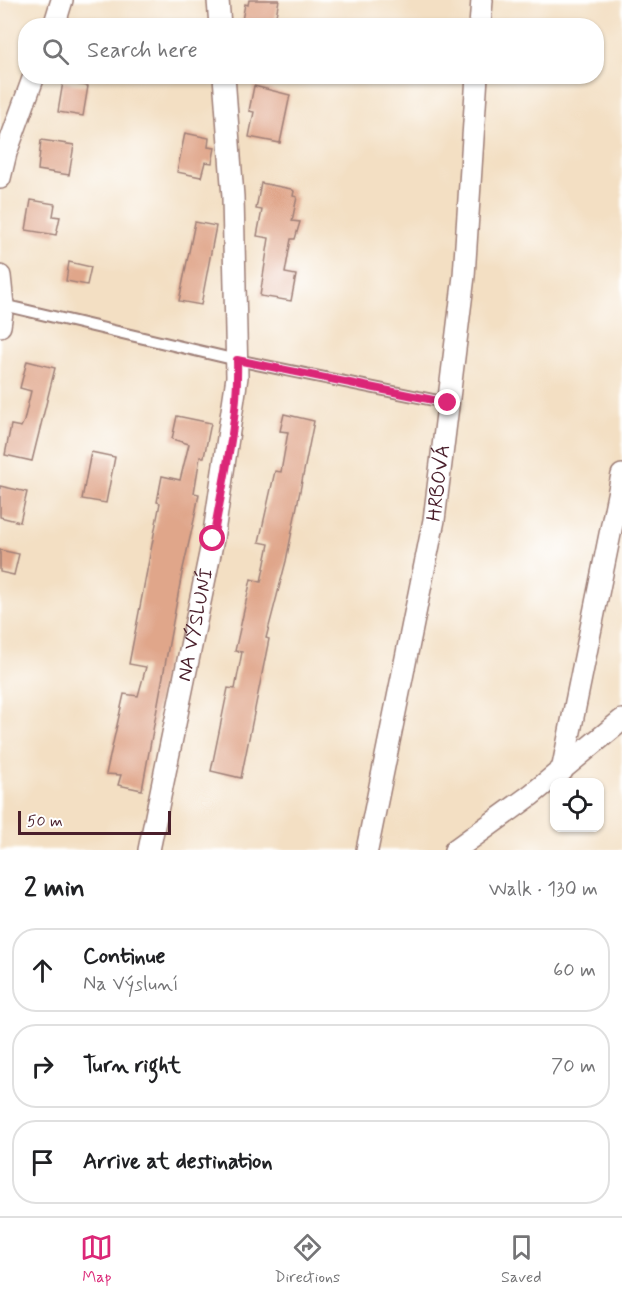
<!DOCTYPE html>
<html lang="en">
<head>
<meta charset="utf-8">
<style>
  body { margin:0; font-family:Mynerve,sans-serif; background:#f2f2f2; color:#202124 }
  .controls { position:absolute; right:18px; bottom:18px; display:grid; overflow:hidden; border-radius:12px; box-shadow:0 2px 4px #0004 }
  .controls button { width:54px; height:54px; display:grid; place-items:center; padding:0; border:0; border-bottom:2px solid #e0e0e0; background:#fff; color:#202124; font:30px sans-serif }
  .scale { position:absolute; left:18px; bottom:15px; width:153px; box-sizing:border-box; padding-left:6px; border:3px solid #4a1f2b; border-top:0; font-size:16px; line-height:21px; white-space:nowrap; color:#4a1f2b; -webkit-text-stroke:4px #fff; paint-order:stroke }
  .stop { position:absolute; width:18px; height:18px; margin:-14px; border:4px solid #db2777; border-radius:50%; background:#fff }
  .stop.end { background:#db2777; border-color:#fff; box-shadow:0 2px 6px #0008 }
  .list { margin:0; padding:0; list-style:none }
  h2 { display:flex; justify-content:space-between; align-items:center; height:78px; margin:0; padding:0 24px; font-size:26px }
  h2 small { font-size:20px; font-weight:400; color:#757577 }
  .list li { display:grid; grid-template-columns:39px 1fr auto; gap:18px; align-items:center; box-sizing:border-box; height:84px; margin:0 12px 12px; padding:0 12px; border:2px solid #e0e0e0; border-radius:24px }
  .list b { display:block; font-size:22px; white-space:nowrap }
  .list p { margin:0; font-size:20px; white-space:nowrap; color:#757577 }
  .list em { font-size:20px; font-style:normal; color:#757577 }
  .icon { flex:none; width:33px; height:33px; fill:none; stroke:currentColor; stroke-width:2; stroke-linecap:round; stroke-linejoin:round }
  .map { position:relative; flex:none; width:622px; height:850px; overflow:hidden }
  .search { position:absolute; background:#fff; box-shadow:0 2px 4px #0004; left:18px; right:18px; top:18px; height:66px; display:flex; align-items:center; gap:15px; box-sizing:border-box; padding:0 21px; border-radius:24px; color:#757577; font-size:22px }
  .sheet { height:366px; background:#fff }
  nav { display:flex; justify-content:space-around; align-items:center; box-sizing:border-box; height:84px; border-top:2px solid #e0e0e0; background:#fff; font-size:16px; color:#757577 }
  nav a { display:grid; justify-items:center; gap:3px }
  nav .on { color:#db2777 }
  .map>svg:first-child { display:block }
  .building { fill:#e0a68a }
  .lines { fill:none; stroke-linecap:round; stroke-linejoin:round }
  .lane-casing { stroke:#9e7f77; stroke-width:14 }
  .street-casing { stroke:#9e7f77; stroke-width:24 }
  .lane { stroke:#fff; stroke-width:10 }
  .street { stroke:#fff; stroke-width:21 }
  .route { stroke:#db2777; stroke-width:8 }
  .labels { text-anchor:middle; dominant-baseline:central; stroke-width:4.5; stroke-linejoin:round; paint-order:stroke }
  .street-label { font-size:20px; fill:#4a1f2b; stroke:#fff }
</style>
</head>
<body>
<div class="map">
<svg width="622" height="850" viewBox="0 0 622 850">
  <rect width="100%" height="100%" fill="#fff"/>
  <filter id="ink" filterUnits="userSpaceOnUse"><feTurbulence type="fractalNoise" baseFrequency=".0167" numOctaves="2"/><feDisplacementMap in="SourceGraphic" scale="12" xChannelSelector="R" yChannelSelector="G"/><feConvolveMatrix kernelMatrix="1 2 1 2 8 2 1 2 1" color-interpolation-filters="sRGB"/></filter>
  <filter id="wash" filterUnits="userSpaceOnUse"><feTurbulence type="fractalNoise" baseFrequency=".008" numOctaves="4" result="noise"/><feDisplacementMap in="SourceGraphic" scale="24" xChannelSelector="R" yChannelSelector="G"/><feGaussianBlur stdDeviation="1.35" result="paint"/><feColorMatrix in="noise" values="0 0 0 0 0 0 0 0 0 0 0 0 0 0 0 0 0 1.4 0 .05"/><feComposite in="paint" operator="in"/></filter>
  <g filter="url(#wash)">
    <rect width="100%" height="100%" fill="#f3dfc3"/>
    <g id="blocks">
      <!-- building -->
      <g class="building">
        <path d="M249,0H279L274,26H241L245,4L248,5Z"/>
        <path d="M63,82L88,86L83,116L58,112Z"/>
        <path d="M254,86L290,95L280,143L249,137L254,112L249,111Z"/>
        <path d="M185,133L209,138L208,147L215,148L212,163L205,162L201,177L177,172Z"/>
        <path d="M41,140L74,145L69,175L38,170Z"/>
        <path d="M261,183L291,189L294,191L293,196L297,197L292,221L300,222L295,239H291L285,273L296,275L291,301L260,296L269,238L257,236L262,210L256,209Z"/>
        <path d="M31,200L55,204L53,216L60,217L56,235L26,230Z"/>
        <path d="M195,222L216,226L201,305L179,301Z"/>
        <path d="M69,262L91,267L87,285L66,281Z"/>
        <path d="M27,361L55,368L32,461L5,455L11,425L21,427L24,421L31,391L20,388Z"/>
        <path d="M284,414L314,421L286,561L266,638L269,639L241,778L211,771L228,688L235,689L242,652L235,651L251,579L261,582L269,544L259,542L275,471L281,472L288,432L280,431Z"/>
        <path d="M177,416L211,423L204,457H200L194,493L199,494L194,520L182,573L142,790L118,785L121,775L106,774L124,694L138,696L146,667L129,664L160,503L157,502L162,476L180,480L189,444L172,439Z"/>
        <path d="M91,452L115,457L106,503L82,499Z"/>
        <path d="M0,486L27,492L20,522L0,517Z"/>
        <path d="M0,550L19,554L14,575L0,572Z"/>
      </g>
    </g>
  </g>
  <g filter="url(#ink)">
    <use href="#blocks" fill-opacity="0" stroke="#9e7f77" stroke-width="1.5"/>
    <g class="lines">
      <defs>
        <path id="lane" d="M3,305L237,360L448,403"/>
        <g id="street">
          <path d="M218,0L220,26"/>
          <path d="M54,26L62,0"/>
          <path d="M480,26L482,0"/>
          <path d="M0,178L6,153L34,76"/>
          <path d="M0,276L3,305L0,326"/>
          <path d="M562,771L622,475"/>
          <path id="s1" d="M149,850L213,539L237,377L233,197L224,76"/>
          <path id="s2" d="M367,850L434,520L464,276L477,76"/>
          <path d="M455,850L531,795L622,720"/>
        </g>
      </defs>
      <!-- lane casing -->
      <use href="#lane" class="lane-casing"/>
      <!-- street casing -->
      <use href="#street" class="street-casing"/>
      <!-- lane -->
      <use href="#lane" class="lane"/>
      <!-- street -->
      <use href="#street" class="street"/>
    </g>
  </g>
  <g class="lines" filter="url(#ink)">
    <!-- route -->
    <path class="route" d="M213,539C223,481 239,419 237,360L448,403"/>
  </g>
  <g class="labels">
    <!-- street labels -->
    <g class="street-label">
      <text stroke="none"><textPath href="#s2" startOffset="374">HRBOVÁ</textPath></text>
      <text stroke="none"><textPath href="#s1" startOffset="230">NA VÝSLUNÍ</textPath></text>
    </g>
  </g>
</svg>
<div class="controls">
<button><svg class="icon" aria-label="locate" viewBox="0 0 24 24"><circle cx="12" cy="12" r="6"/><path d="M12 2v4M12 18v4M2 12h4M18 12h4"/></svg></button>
</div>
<div class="scale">50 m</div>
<div class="stop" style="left:213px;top:539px"></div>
<div class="stop end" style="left:448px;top:403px"></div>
<div class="search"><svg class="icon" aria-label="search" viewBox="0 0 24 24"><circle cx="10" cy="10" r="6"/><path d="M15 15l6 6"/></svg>Search here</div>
</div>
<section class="sheet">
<h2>2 min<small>Walk · 130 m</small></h2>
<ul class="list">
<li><svg class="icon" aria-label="ahead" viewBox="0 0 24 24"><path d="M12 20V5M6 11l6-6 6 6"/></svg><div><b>Continue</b><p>Na Výsluní</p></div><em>60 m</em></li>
<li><svg class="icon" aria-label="right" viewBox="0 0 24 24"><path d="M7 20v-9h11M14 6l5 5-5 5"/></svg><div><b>Turn right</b></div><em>70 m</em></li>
<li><svg class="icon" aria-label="arrive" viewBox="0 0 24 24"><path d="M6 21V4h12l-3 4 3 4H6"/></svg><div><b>Arrive at destination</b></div></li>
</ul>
</section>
<nav>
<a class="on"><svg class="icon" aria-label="map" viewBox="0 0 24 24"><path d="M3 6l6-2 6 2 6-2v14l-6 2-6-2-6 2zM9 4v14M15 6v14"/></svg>Map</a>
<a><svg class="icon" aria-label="directions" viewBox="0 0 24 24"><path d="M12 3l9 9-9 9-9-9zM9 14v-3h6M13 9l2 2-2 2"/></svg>Directions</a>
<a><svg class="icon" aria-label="saved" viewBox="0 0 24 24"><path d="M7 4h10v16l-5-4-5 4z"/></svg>Saved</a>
</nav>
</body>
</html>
